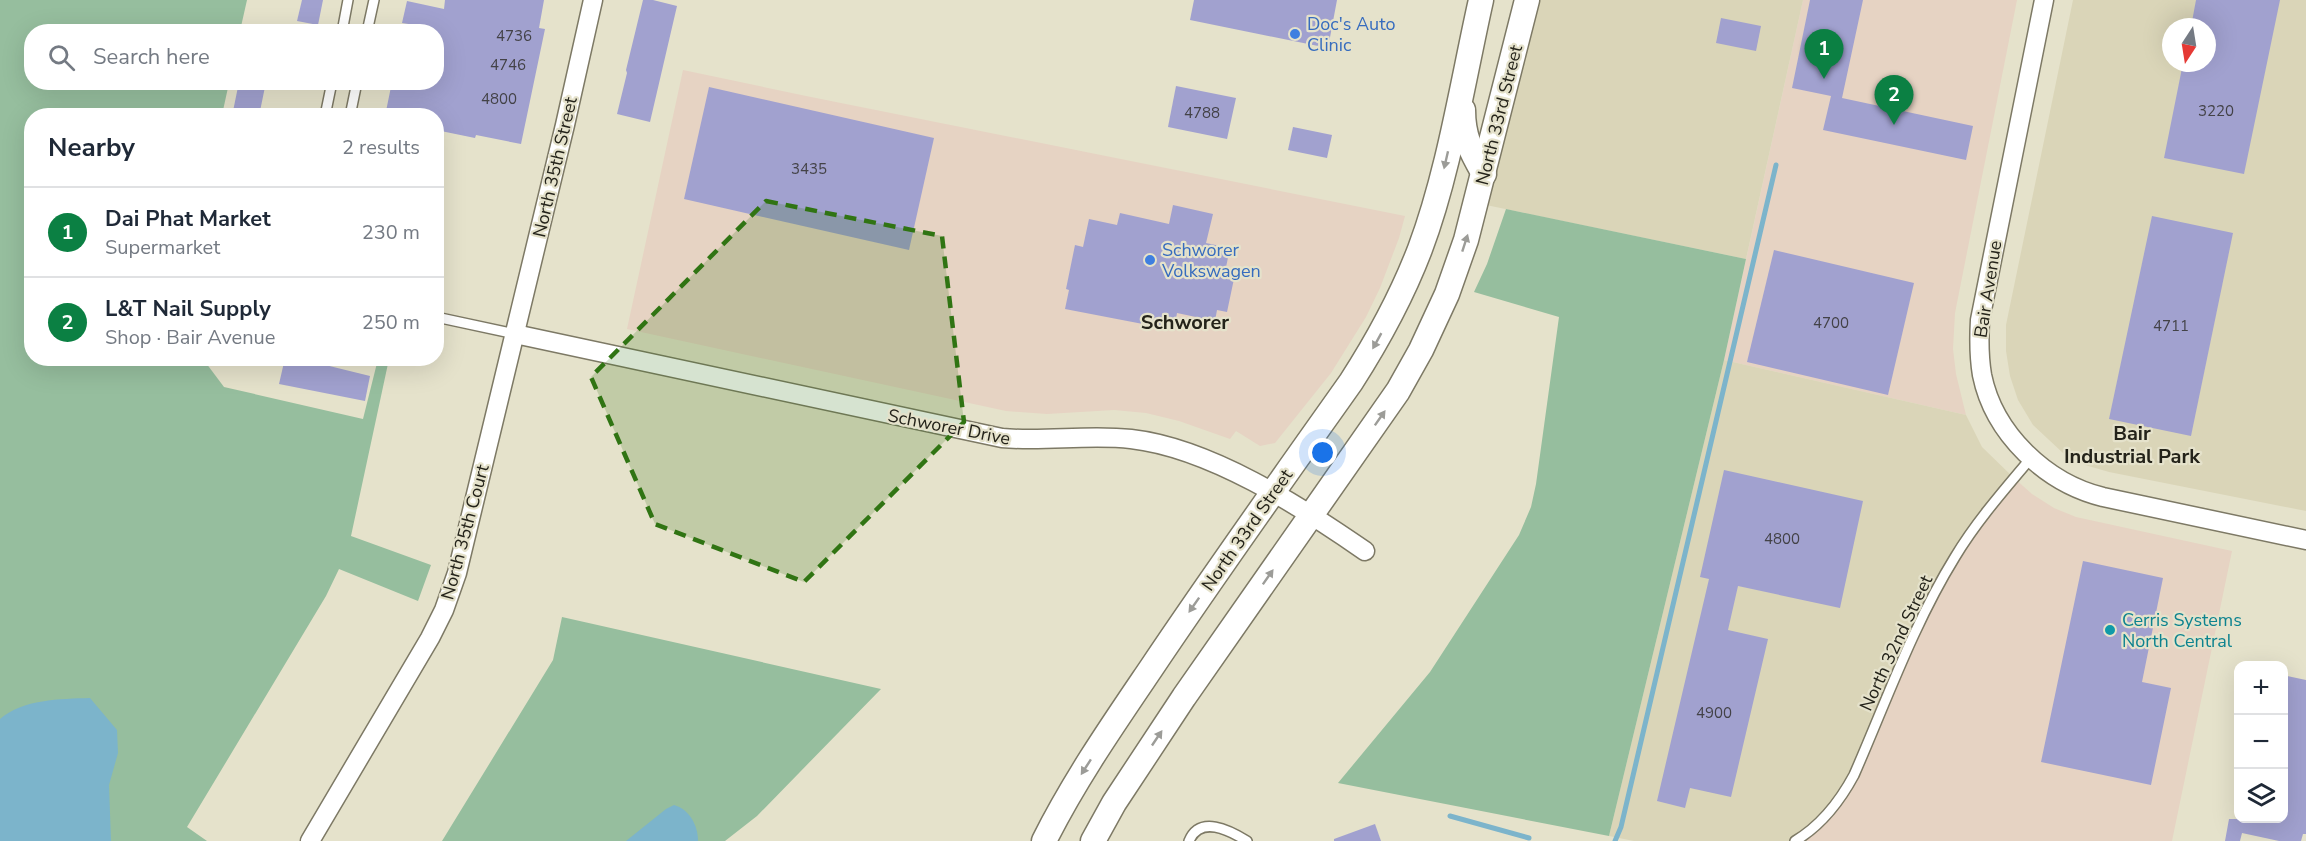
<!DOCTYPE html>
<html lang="en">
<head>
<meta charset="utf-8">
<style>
  body { margin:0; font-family:"Nunito Sans",sans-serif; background:#f2f2f3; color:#1f2937 }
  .controls { position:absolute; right:18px; bottom:18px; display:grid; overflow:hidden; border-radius:12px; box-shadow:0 6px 24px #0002 }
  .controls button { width:54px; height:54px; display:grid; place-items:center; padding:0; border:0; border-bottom:2px solid #e0e1e3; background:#fff; color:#1f2937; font:30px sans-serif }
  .compass { position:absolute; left:2162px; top:18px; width:54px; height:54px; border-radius:50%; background:#fff; box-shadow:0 6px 24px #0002; rotate:192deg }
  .you { position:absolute; left:1323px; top:453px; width:21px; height:21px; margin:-15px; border:4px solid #fff; border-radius:50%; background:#1a73e8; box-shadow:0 0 0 9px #1a73e833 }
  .badge { display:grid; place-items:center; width:39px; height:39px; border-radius:50%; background:#0b8043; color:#fff; font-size:20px; font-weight:700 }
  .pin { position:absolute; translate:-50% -50px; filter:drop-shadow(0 2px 3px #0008) }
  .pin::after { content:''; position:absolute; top:32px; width:21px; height:18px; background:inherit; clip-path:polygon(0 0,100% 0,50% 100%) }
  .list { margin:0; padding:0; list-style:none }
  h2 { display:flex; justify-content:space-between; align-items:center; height:78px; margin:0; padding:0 24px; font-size:26px }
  h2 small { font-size:20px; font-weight:400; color:#747a83 }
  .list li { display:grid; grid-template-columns:39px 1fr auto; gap:18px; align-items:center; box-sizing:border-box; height:90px; padding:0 24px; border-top:2px solid #e0e1e3 }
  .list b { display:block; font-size:22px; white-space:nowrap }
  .list p { margin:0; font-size:20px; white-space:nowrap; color:#747a83 }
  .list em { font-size:20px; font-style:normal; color:#747a83 }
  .icon { flex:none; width:33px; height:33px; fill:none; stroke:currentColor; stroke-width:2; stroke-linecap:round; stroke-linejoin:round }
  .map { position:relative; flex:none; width:2306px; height:841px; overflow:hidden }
  .search { position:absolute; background:#fff; box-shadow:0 6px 24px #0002; left:24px; top:24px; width:420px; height:66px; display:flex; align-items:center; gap:15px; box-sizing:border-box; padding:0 21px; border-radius:24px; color:#747a83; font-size:22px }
  .panel { position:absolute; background:#fff; box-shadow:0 6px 24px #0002; left:24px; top:108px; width:420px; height:258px; border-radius:24px }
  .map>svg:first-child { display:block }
  .commercial { fill:#e6d3c3 }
  .built { fill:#dad5b8; fill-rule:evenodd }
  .green { fill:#96be9e }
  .water { fill:#7cb4cb }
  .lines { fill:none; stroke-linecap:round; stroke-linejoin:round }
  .stream { stroke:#7cb4cb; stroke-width:5 }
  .building { fill:#a1a1cf }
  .lane-casing { stroke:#7d7965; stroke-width:12 }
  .street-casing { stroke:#7d7965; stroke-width:21 }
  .secondary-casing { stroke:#7d7965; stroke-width:27 }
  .lane { stroke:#fff; stroke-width:9 }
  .street { stroke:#fff; stroke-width:18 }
  .secondary { stroke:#fff; stroke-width:24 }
  .oneway { fill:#9c9c98 }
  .marked { fill:#307413; fill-opacity:0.2; stroke:#307413; stroke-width:4.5; stroke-dasharray:12 8; stroke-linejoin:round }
  .shop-dot { fill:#3f7fe0; stroke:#e5e2cb; stroke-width:2 }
  .culture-dot { fill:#0f9aa8; stroke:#e5e2cb; stroke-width:2 }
  .labels { text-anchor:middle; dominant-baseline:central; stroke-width:4.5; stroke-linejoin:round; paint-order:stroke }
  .number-label { font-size:15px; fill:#434247 }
  .shop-label { font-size:18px; fill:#366cbe; stroke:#e5e2cb; text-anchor:start }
  .street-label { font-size:18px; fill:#24231a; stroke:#e5e2cb }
  .culture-label { font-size:18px; fill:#0d838f; stroke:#e5e2cb; text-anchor:start }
  .neighbourhood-label { font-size:20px; font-weight:bold; fill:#24231a; stroke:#e5e2cb }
</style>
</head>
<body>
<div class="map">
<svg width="2306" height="841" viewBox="0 0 2306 841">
  <rect width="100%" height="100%" fill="#e5e2cb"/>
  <!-- commercial -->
  <g class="commercial">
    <path d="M1803,0H2017L1955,313L1953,349L1956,374L1966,415L1724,360Z"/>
    <path d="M683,70L806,96L1405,216L1399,238L1380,288L1366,317L1331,373L1275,443L1260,446L1236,431L1230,439L1179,421L1146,413L1114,410L1047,414L1006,411L627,329Z"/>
    <path d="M2014,478L2032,494L2054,508L2076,517L2232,551L2172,841H1795L1955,557Z"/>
  </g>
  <!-- built -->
  <g class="built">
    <path d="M1534,0H1803L1746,259L1486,205Z"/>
    <path d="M2073,0H2306V511L2109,472L2085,465L2063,453L2033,425L2018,400L2010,376L2006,351V325ZM2171,27H2207V63H2171Z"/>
    <path d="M1724,360L1966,415L1982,447L2014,478L1955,557L1842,796L1795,841H1634L1609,836Z"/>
  </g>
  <!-- green -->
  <g class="green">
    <path d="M0,0H247L240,31L32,32V82L229,83L222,115L32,116V358L203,359L224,387L363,419L378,359H389L351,536L431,565L418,601L339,569L326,596L187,827L207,841H0Z"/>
    <path d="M1506,209L1746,259L1724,360L1609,836L1338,783L1430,672L1519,535L1531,507L1536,484L1559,317L1474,292L1487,264Z"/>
    <path d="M562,617L881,689L757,816L725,841H442L553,660Z"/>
  </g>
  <!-- water -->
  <g class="water">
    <path d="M90,698L117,730L118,753L109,785L111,841H0V719C23,699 60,699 90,698Z"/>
    <path d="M674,805C689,809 698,825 698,841H626L666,809Z"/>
  </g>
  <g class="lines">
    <!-- stream -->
    <g class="stream">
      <path d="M1450,816L1529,838"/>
      <path d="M1615,841L1621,827L1776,165"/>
    </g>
  </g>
  <!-- building -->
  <g class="building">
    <path d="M302,0H323L318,25L297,21Z"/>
    <path d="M445,0H544L539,28L545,29L521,144L476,135L475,138L436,130V116H385L392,82H436V32H414L415,25L402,23L407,1L444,9Z"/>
    <path d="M643,0H653L677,6L650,122L617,114L627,73L626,70Z"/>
    <path d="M1194,0H1337L1328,48L1190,20Z"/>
    <path d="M1810,0H1863L1842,98L1973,126L1966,160L1823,130L1831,96L1792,88Z"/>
    <path d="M2196,0H2280L2244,174L2164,158L2183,63H2207V27H2191Z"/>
    <path d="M1721,18L1761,26L1756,51L1716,43Z"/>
    <path d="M239,82H266L259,116H232Z"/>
    <path d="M1176,86L1236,98L1227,139L1168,127Z"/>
    <path d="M709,87L934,138L909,250L684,199Z"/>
    <path d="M1293,127L1332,135L1327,158L1288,150Z"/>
    <path d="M1173,205L1213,214L1206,243L1230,248L1225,272L1235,274L1227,312L1217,310L1215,321L1177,313L1174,330L1065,309L1069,290L1066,289L1075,245L1083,247L1089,219L1117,225L1120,213L1169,224Z"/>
    <path d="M2152,216L2233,233L2191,436L2109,419Z"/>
    <path d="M1774,250L1914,283L1888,395L1747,362Z"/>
    <path d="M285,358L304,362L305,360L370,376L365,401L279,384Z"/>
    <path d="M1724,470L1863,501L1840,608L1738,586L1728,630L1768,639L1731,797L1690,788L1685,808L1657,801L1709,579L1700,577Z"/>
    <path d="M2083,561L2163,578L2142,682L2171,688L2151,785L2041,762Z"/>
    <path d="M2283,675L2306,680V834H2303L2301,841H2279L2242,833L2240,841H2225L2229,819H2283Z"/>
    <path d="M1375,824L1381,841H1334V839Z"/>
  </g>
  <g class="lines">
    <defs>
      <g id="lane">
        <path d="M342,32L348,0"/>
        <path d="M367,32L374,0"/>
        <path d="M325,116L332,82"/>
        <path d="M350,116L357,82"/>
        <path d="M436,317L515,334"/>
        <path d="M1189,841C1200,815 1229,830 1247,841"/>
        <path d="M1795,841C1822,825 1840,801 1854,775C1886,702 1913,625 1955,557C1976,522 2004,490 2031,458"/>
      </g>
      <g id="street">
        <path d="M2044,0L1980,320C1979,338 1979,357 1982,375C1994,434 2046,483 2103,497L2306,540"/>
        <path d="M515,334L1002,438C1045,442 1088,434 1131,439C1210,448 1300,506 1365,551"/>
        <path d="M310,841L430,638L444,610L457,573L565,125L593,0"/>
      </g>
      <g id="secondary">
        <path d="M1463,110C1463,137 1471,151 1484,174"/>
        <path d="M1044,841C1074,781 1112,726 1150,670C1215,573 1283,478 1351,382C1378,340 1402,296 1420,249C1449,172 1463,80 1481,0"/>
        <path d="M1093,841L1114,803L1184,697L1398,391L1421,350L1447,294L1466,240L1527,0"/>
      </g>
    </defs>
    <!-- lane casing -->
    <use href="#lane" class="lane-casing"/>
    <!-- street casing -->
    <use href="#street" class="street-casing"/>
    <!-- secondary casing -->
    <use href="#secondary" class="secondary-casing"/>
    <!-- lane -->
    <use href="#lane" class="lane"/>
    <!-- street -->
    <use href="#street" class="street"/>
    <!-- secondary -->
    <use href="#secondary" class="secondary"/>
  </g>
  <!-- one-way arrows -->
  <defs><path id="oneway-solid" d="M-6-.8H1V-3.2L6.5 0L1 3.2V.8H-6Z" transform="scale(1.5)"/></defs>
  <g class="oneway">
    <use href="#oneway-solid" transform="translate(1446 160) rotate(103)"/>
    <use href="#oneway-solid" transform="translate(1465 243) rotate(-72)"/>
    <use href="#oneway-solid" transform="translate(1377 341) rotate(119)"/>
    <use href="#oneway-solid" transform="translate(1380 418) rotate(-55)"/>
    <use href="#oneway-solid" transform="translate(1268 577) rotate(-55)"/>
    <use href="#oneway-solid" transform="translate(1194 605) rotate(125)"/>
    <use href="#oneway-solid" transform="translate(1157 738) rotate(-56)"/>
    <use href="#oneway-solid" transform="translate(1086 767) rotate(123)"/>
  </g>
  <!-- marked area -->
  <path class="marked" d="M766,201L942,236L964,422L804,582L655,524L591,377Z"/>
  <!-- markers -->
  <g class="shop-dot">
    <circle cx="1295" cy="34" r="6"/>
    <circle cx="1150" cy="260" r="6"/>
  </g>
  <circle class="culture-dot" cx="2110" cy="630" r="6"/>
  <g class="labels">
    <!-- number labels -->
    <g class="number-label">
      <text x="514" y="36">4736</text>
      <text x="508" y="65">4746</text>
      <text x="499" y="99">4800</text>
      <text x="2216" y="111">3220</text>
      <text x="1202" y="113">4788</text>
      <text x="809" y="169">3435</text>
      <text x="1831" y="323">4700</text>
      <text x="2171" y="326">4711</text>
      <text x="1782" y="539">4800</text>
      <text x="1714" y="713">4900</text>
    </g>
    <!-- shop labels -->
    <g class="shop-label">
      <text x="1307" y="24">Doc's Auto<tspan x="1307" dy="21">Clinic</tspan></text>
      <text x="1162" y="250">Schworer<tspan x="1162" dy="21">Volkswagen</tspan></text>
    </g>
    <!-- street labels -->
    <g class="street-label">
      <text transform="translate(1499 115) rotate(-76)">North 33rd Street</text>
      <text transform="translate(555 167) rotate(-77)">North 35th Street</text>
      <text transform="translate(1988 289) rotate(-81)">Bair Avenue</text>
      <text transform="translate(949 427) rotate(11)">Schworer Drive</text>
      <text transform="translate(1247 530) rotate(-55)">North 33rd Street</text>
      <text transform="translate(465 532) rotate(-75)">North 35th Court</text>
      <text transform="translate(1896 643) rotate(-65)">North 32nd Street</text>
    </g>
    <!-- culture labels -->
    <g class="culture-label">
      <text x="2122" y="620">Cerris Systems<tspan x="2122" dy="21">North Central</tspan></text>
    </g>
    <!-- neighbourhood labels -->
    <g class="neighbourhood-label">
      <text x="1185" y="322">Schworer</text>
      <text x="2132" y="433">Bair<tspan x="2132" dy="23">Industrial Park</tspan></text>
    </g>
  </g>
</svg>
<div class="controls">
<button>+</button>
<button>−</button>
<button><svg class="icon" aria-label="layers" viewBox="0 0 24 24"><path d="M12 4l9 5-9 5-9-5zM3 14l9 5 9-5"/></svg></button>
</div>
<svg class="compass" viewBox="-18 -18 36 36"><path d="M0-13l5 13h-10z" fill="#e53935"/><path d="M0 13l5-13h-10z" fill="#747a83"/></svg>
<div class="you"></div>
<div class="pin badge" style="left:1824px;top:79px">1</div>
<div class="pin badge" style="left:1894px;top:125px">2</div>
<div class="search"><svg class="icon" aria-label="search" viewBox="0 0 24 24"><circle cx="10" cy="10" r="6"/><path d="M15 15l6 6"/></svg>Search here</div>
<section class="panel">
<h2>Nearby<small>2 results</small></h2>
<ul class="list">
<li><span class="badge">1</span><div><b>Dai Phat Market</b><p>Supermarket</p></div><em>230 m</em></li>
<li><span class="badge">2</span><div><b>L&amp;T Nail Supply</b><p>Shop · Bair Avenue</p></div><em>250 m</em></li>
</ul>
</section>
</div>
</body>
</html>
